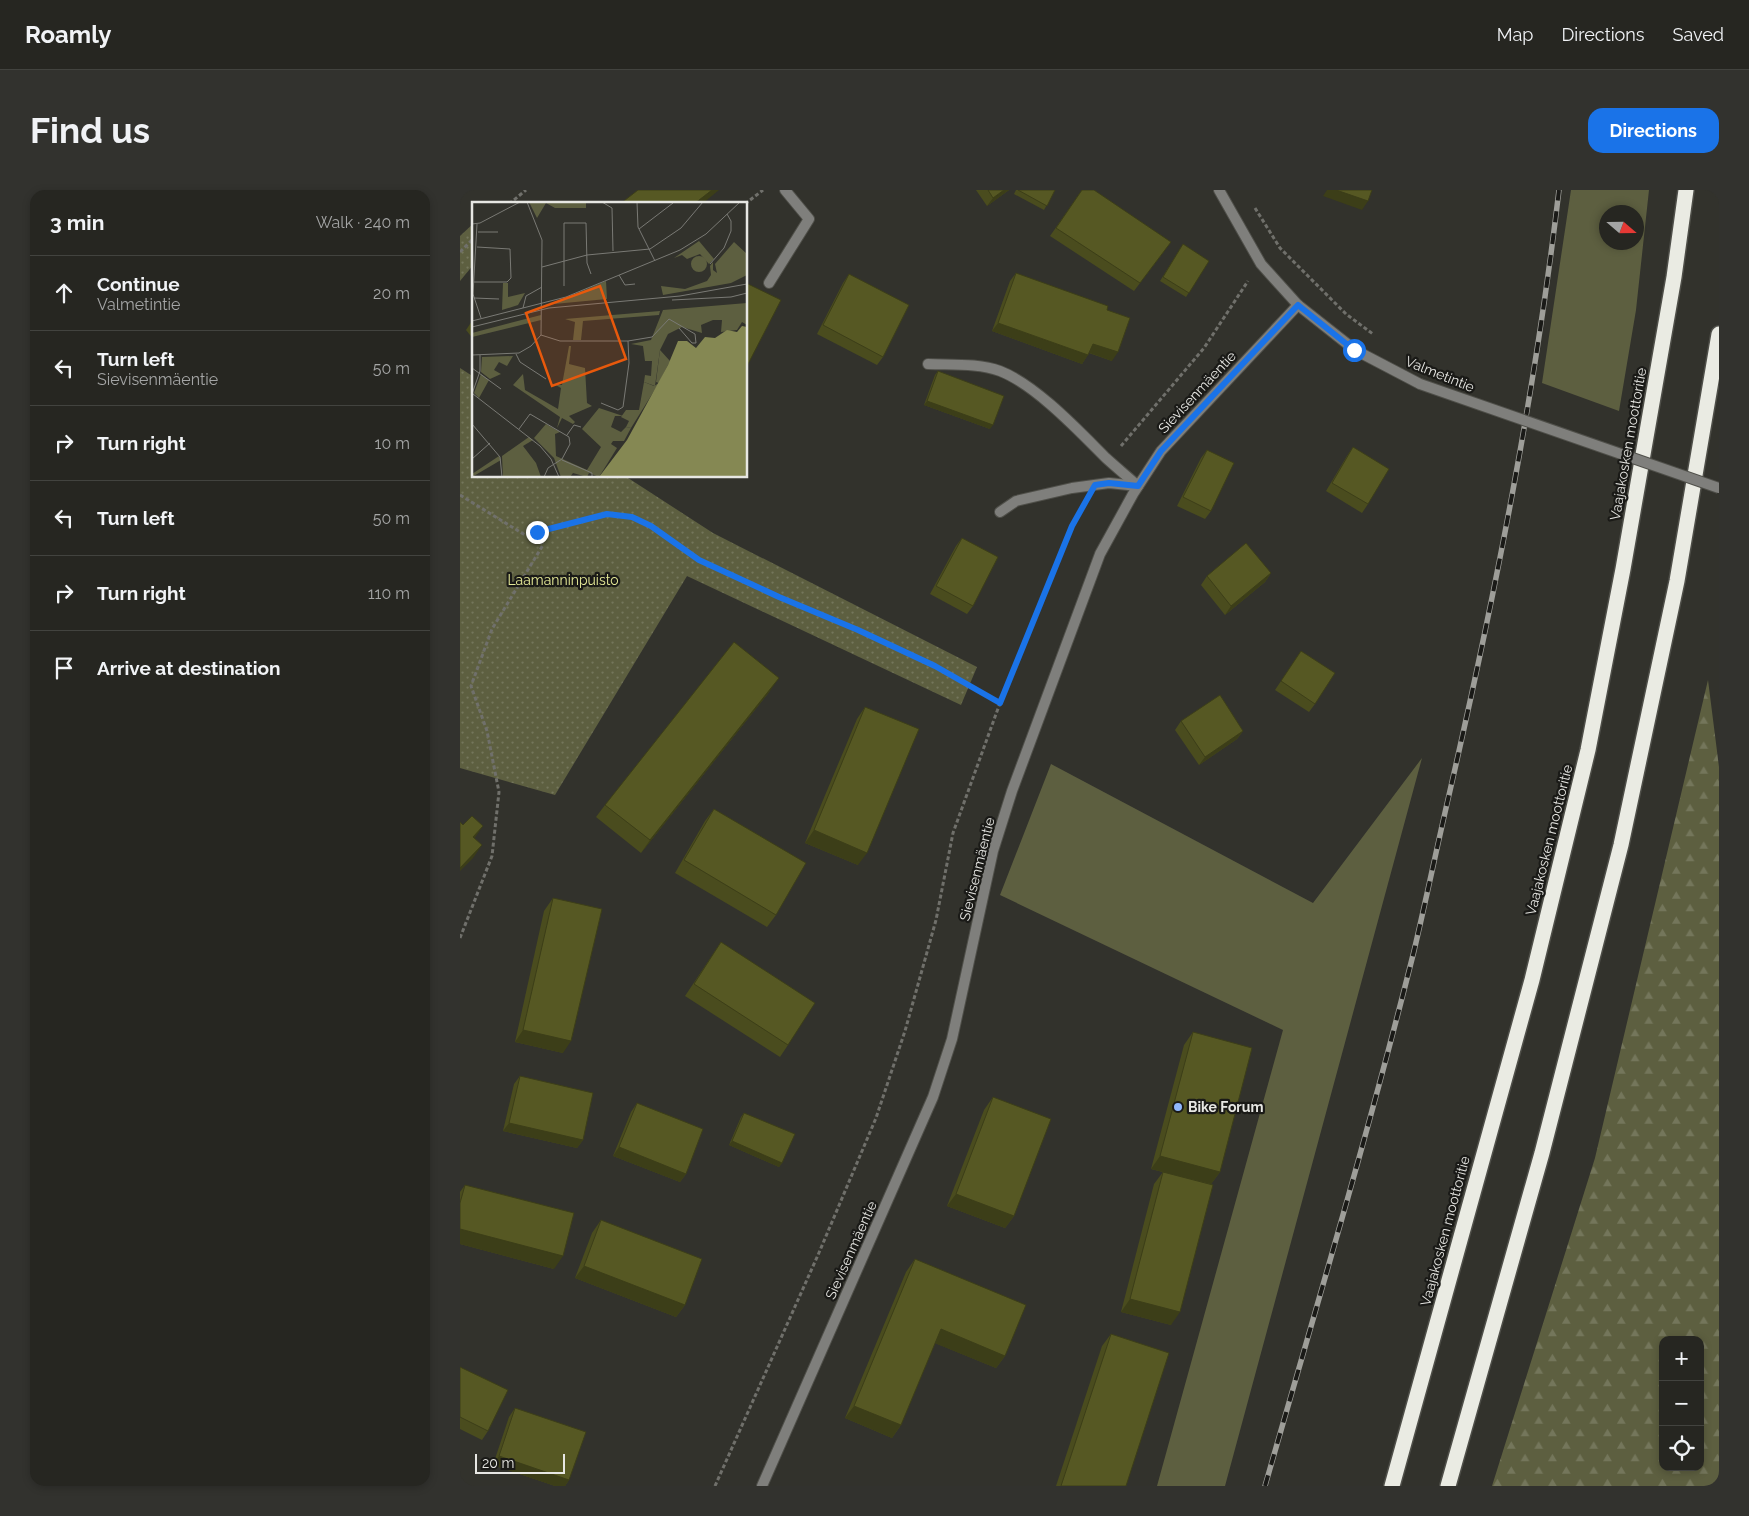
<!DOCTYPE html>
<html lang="en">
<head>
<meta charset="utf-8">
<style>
  body { margin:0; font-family:Raleway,sans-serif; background:#32322e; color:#f1f3f6 }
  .controls { position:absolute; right:15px; bottom:15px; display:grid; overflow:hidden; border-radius:10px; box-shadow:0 2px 8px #0003 }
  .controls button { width:45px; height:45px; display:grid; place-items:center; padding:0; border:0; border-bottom:1px solid #42433f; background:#262621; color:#f1f3f6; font:25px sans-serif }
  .compass { position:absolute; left:1139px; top:15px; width:45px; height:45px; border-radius:50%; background:#262621; box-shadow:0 2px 8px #0003; rotate:110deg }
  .scale { position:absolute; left:15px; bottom:12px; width:90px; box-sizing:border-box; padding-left:5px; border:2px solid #e7e7e3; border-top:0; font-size:14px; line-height:18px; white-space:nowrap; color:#e7e7e3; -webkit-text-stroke:4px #1a1a17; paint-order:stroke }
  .stop { position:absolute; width:15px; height:15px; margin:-11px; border:4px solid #1a73e8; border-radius:50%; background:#fff }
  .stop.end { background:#1a73e8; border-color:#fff; box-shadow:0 1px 5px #0008 }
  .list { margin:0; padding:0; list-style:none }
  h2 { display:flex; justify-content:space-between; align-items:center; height:65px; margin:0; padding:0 20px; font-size:21px }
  h2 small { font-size:16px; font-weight:400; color:#a4a5a5 }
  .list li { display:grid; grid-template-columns:32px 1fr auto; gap:15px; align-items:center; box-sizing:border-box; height:75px; padding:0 20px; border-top:1px solid #42433f }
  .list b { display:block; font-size:19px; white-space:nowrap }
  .list p { margin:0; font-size:16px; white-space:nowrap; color:#a4a5a5 }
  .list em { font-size:16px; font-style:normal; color:#a4a5a5 }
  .icon { flex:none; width:28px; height:28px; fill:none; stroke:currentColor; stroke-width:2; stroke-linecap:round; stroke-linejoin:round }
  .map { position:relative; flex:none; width:1259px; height:1296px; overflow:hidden; border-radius:15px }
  header { display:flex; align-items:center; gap:30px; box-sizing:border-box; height:70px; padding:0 25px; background:#262621; border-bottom:1px solid #42433f }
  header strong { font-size:24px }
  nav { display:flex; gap:28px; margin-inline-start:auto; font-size:18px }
  .intro { display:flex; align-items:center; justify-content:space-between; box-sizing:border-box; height:120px; padding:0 30px }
  h1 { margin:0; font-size:35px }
  .button { padding:12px 22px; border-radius:15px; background:#1a73e8; color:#fff; font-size:18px; font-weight:700 }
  main { display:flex; gap:30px; padding:0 30px }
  aside { flex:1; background:#262621; border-radius:15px; box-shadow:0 2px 8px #0003 }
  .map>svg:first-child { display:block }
  .grass { fill:#5d5f40; fill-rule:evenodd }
  .forest { fill:url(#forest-firs); fill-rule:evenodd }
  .park { fill:url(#park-dots) }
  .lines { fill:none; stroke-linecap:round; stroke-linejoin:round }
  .service-casing { stroke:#4f4f49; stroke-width:12 }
  .tertiary-casing { stroke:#4f4f49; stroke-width:12 }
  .motorway-casing { stroke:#4f4f49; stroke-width:18 }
  .path { stroke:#70706b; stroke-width:3; stroke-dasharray:4 2.5; stroke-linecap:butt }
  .service { stroke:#7f7f7c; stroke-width:10 }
  .tertiary { stroke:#7f7f7c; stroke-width:10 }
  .motorway { stroke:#eaebe3; stroke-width:15 }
  .rail-casing { stroke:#9e9e99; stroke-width:5.5 }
  .rail { stroke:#1a1a17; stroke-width:4; stroke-dasharray:11; stroke-linecap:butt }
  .tertiary-bridge-casing { stroke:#4f4f49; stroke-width:12; stroke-linecap:butt }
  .tertiary-bridge { stroke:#7f7f7c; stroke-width:10 }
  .wall { fill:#4a4c1e }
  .shaded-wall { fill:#3c3e18 }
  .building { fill:#565823; stroke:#3c3e18 }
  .route { stroke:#1a73e8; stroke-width:6 }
  .poi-dot { fill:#90b8fd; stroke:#1a1a17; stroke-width:2 }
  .labels { text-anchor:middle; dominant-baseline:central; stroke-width:4.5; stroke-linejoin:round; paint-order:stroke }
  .street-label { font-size:14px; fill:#e7e7e3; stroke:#1a1a17 }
  .park-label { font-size:14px; fill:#e6ea98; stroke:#1a1a17 }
  .poi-label { font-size:14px; font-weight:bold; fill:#e7e7e3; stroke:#1a1a17; text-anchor:start }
  .inset-road { fill:none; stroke:#7a7a75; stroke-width:1 }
  .view { fill:#e8590c; fill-opacity:0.15; stroke:#e8590c; stroke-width:2.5 }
  .inset-edge { fill:none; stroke:#e7e7e3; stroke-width:2.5 }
</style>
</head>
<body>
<header>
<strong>Roamly</strong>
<nav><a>Map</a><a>Directions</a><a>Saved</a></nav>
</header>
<div class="intro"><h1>Find us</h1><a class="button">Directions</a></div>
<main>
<aside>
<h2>3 min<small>Walk · 240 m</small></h2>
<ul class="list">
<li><svg class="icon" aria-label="ahead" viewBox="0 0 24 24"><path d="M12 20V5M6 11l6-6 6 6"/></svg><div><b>Continue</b><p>Valmetintie</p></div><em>20 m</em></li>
<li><svg class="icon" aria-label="left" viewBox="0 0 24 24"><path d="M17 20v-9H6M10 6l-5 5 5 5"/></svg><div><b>Turn left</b><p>Sievisenmäentie</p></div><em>50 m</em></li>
<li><svg class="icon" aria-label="right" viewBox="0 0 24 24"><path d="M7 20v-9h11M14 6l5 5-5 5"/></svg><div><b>Turn right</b></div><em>10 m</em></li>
<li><svg class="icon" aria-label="left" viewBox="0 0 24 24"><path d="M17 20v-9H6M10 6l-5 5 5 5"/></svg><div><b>Turn left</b></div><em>50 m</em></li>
<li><svg class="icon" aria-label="right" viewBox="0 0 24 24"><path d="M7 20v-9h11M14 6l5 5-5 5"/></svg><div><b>Turn right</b></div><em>110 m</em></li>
<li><svg class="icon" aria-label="arrive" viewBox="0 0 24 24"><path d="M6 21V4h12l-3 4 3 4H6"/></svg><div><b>Arrive at destination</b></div></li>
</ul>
</aside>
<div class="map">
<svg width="1259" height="1296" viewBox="0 0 1259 1296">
  <defs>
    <pattern id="forest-firs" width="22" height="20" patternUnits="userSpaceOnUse" patternTransform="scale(1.25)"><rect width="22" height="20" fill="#5d5f40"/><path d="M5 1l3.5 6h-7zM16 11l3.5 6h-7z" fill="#74765b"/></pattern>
    <pattern id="park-dots" width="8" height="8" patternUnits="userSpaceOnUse" patternTransform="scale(1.25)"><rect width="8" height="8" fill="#5d5f40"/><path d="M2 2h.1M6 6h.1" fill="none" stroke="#74765b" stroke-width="1.8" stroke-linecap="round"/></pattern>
  </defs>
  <rect width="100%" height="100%" fill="#32322c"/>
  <!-- grass -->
  <g class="grass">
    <path d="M1111,0H1189L1176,120L1159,221L1082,193ZM1146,22H1176V52H1146Z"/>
    <path d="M962,568L765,1296H697L823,840L540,705L591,574L853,713Z"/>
  </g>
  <!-- forest -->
  <path class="forest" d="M1248,490L1259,577V1296H1032L1135,968ZM1203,1150H1240V1277H1203Z"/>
  <!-- park -->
  <g class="park">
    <path d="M14,33V74L0,91V46Z"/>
    <path d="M0,178L14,187V286H165L253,343L517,477L501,515L227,386L95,605L0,578Z"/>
  </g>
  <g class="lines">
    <defs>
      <g id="service">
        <path d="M309,93L349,29L325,0"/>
        <path d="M468,174C491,175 519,173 540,181C576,195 619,241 646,268C657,278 668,287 678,296"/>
        <path d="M540,322L556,311L612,298L649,293L678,296"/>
      </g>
      <g id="tertiary">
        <path d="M759,0L801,74L838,115L895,160L960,194"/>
        <path d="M302,1296L473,907L492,849L533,661L552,601L640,364L673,304L701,261L838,115"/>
      </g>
      <g id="motorway">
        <path d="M932,1296L1072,790L1128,560L1163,379L1214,87L1226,0"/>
        <path d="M988,1296L1082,963L1161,655L1217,391L1259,144"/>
      </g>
    </defs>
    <!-- service casing -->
    <use href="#service" class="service-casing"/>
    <!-- tertiary casing -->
    <use href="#tertiary" class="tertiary-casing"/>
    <!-- motorway casing -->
    <use href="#motorway" class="motorway-casing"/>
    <!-- path -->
    <g class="path">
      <path d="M49,14L66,0"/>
      <path d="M285,14L303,0"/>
      <path d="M795,18L820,58L886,124L913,144"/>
      <path d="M0,62L14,48"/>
      <path d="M661,256L744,158L788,91"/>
      <path d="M0,305L65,345L147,325L171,327L191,336L239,370L319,407L398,440L475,476L540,513"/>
      <path d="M0,748L32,666L39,602L27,541L11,496L32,439L83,355L77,342"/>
      <path d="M255,1296L358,1065L416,928L445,841L476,730L493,643L540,513L612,336L622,318"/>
    </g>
    <!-- service -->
    <use href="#service" class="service"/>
    <!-- tertiary -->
    <use href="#tertiary" class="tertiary"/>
    <!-- motorway -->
    <use href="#motorway" class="motorway"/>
    <defs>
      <path id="rail" d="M805,1296C856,1118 909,941 954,761C966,710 977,657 989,605C1035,405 1075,204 1099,0"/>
    </defs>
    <!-- rail casing -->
    <use href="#rail" class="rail-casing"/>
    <!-- rail -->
    <use href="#rail" class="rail"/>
    <defs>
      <path id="tertiary-bridge" d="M960,194L1259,298"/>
    </defs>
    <!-- tertiary-bridge casing -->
    <use href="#tertiary-bridge" class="tertiary-bridge-casing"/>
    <!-- tertiary-bridge -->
    <use href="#tertiary-bridge" class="tertiary-bridge"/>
  </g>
  <!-- wall -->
  <g class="wall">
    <path d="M516,0H549L527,16Z"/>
    <path d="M556,0H595L584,20L554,4Z"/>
    <path d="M622,0L705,60L674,101L590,46Z"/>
    <path d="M723,54L749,71L726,107L700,91Z"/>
    <path d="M556,83L647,120L652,171L629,163L622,174L532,141L550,91Z"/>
    <path d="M389,84L423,167L417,175L357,144L383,93Z"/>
    <path d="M14,128V150L6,140Z"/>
    <path d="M478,181L530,239L464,215L475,185Z"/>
    <path d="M893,257L908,314L902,323L866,301L887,266Z"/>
    <path d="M747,260L751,321L745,329L717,316L741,268Z"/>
    <path d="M502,348L513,416L507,424L470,404L496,356Z"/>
    <path d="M811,383L805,392L765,425L741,395L747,386Z"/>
    <path d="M841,461L855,514L849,522L815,500Z"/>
    <path d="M310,501L181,663L136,627L145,615Z"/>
    <path d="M405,517L398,675L345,653L397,529Z"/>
    <path d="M721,531L783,541L777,549L739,575L715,540Z"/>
    <path d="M254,619L316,725L307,737L215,683L245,631Z"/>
    <path d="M93,708L103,863L55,852L84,721Z"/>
    <path d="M261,752L328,855L320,867L225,806Z"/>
    <path d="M733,842L760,982L751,994L711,1135L661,1122L694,994L703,982L745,993L691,979L724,855Z"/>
    <path d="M60,886L123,950L117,958L43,941L54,894Z"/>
    <path d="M533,907L554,1026L545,1038L487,1016L524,920Z"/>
    <path d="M177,913L226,984L220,992L153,966L171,922Z"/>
    <path d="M284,923L322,973L319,977L269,955L281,927Z"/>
    <path d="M5,995L94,1079L0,1054V1002Z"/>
    <path d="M141,1030L225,1115L216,1127L115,1088L132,1043Z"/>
    <path d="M455,1069L545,1166L536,1178L475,1153L441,1235L432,1248L385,1228L446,1082Z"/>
    <path d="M651,1144L666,1296H596L642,1156Z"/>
    <path d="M0,1177L28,1241L22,1250L0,1239Z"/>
    <path d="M55,1218L109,1290L105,1296H95L33,1275L49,1227Z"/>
  </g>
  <!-- shaded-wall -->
  <g class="shaded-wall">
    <path d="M252,0H259L242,14H234Z"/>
    <path d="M544,0H549L527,16L533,8Z"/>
    <path d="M867,0H876L908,11L902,20L863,6Z"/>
    <path d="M538,133L628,165L622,174L532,141Z"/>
    <path d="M633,154L658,162L652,171L627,162Z"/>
    <path d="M467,211L533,235L530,239L464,215Z"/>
    <path d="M811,383L805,392L765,425L771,416Z"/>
    <path d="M319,488L310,501L181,663L190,650Z"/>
    <path d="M783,541L777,549L739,575L745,567Z"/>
    <path d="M23,636L14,649L13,647Z"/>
    <path d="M354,640L407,663L398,675L345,653Z"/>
    <path d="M22,655L13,668L0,681V678Z"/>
    <path d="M63,840L111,851L103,863L55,852Z"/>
    <path d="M49,933L123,950L117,958L43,941Z"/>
    <path d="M272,951L322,973L319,977L269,955Z"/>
    <path d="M159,957L226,984L220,992L153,966Z"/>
    <path d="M700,966L760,982L751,994L691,979Z"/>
    <path d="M496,1004L554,1026L545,1038L487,1016Z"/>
    <path d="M0,1039L103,1066L94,1079L0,1054Z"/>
    <path d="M124,1076L225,1115L216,1127L115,1088Z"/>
    <path d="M670,1109L720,1122L711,1135L661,1122Z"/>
    <path d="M481,1139L545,1166L536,1178L472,1152Z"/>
    <path d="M394,1216L441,1235L432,1248L385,1228Z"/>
    <path d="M39,1266L109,1290L105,1296H95L33,1275Z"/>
  </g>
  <!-- building -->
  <g class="building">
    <path d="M178,0H252L234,14H160Z"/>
    <path d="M528,0H544L533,8Z"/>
    <path d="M558,0H595L587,16Z"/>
    <path d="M622,0H634L711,52L680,93L596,38Z"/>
    <path d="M876,0H912L908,11Z"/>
    <path d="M723,54L749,71L729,103L703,87Z"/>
    <path d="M556,83L648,116L647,120L670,128L658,162L633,154L628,165L538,133Z"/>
    <path d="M389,84L449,115L423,167L363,135Z"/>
    <path d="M286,93L321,110L286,178Z"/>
    <path d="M478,181L544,206L533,235L467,211Z"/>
    <path d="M893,257L929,279L908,314L872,293Z"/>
    <path d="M747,260L774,273L751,321L723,307Z"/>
    <path d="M502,348L538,367L513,416L476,396Z"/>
    <path d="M786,353L811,383L771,416L747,386Z"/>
    <path d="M274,452L319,488L190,650L145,615Z"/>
    <path d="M841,461L875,483L855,514L821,491Z"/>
    <path d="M760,505L783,541L745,567L721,531Z"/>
    <path d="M405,517L459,539L407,663L354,640Z"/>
    <path d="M254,619L346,673L316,725L224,670Z"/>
    <path d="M12,626L23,636L13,647L22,655L0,678V632L3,635Z"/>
    <path d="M93,708L142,719L111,851L63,840Z"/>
    <path d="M261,752L355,813L328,855L234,794Z"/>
    <path d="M733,842L792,858L760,982L700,966Z"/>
    <path d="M60,886L133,903L123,950L49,933Z"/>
    <path d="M533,907L591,929L554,1026L496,1004Z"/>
    <path d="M177,913L243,939L226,984L159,957Z"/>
    <path d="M284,923L335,944L322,973L272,951Z"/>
    <path d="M703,982L753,995L720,1122L670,1109Z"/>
    <path d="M5,995L114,1023L103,1066L0,1039V1013Z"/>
    <path d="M141,1030L242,1069L225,1115L124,1076Z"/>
    <path d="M455,1069L566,1115L545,1166L481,1139L441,1235L394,1216Z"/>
    <path d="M651,1144L709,1163L666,1296H601Z"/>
    <path d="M0,1177L48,1200L28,1241L0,1227Z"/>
    <path d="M55,1218L126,1242L109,1290L39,1266Z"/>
  </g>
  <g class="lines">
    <!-- route -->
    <path class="route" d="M77,342L147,324L172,327L191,336L239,370L319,407L398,440L475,476L540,513L612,336L635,295L649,293L678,296L701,261L838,115L894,160"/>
  </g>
  <!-- markers -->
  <circle class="poi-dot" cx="718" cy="917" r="5"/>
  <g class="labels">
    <!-- street labels -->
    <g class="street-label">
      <text transform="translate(980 184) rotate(22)">Valmetintie</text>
      <text transform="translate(737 202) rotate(-47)">Sievisenmäentie</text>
      <text transform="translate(1168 254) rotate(-80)">Vaajakosken moottoritie</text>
      <text transform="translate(1089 650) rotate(-76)">Vaajakosken moottoritie</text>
      <text transform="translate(517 679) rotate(-76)">Sievisenmäentie</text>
      <text transform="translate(985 1041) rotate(-75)">Vaajakosken moottoritie</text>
      <text transform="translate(391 1060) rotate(-66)">Sievisenmäentie</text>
    </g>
    <!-- park labels -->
    <g class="park-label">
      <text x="103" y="390">Laamanninpuisto</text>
    </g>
    <!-- poi labels -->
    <g class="poi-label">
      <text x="728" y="917">Bike Forum</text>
    </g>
  </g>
  <!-- overview -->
  <g transform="translate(12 12)">
    <rect width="275" height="275" fill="#32322c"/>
    <path d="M262,40L275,52V73L259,81L191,93L189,84L213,87L235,79L239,73L238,64L241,60V68L245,71L243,62ZM219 62a8 8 0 1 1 16 0a8 8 0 1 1-16 0ZM188,109L187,113L111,119L109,138H101L103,120L93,117ZM69,113V118L0,135V131ZM188,148L198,159L187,181L184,180Z" fill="#5d5f40"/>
    <path d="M57,0H114V6H83L74,1L65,16ZM227,39L242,57L237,62L228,52L215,57L210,53L202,56ZM134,79L135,97L82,102L96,95ZM31,81H36V95L53,91L46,103L30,108ZM275,101V123L270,120L265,128L249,130L250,118H241L229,123L230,131L210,125L196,132L188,148L183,184L172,180L173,173L179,174L180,159H173L171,144L159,142L179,138L191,108ZM41,154L35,164L27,160L22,168L29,172L18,177L9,170L10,155ZM9,172L17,178L7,196L2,191ZM127,206L151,214H143L139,225L149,230L154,225L159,226L152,239H141L139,242L145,246L127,275L117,271L115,275L101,271L98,275H89L82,256L62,236L74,222L88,230L83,232L84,254L115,268L129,245L110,227ZM57,235L61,238L51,244L64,261L69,275H31L30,254ZM27,254L29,258L0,275V272Z" fill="#5d5f40"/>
    <path d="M97,144H99L97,162L113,166L115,201L120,204L97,214L103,220L101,222L90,216L85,226L88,215L41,183L51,172L53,188L86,207L89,186L82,182L90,183ZM172,180L182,184L187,181L159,226L154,225L157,219L149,215L154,208H167Z" fill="#5d5f40"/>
    <path d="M270,124L275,125V275H127L155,238L196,163L206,139H215L224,146L233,135L243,136L255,128L265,130Z" fill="#858853"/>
    <path class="inset-road" d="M130,0L140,6L141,49M165,0L166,25L183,59M0,22L8,21L48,0M5,22L1,92L9,116M167,27L201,1M6,30H26M238,62L252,46L259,29V19L255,12M70,65L115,53L178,47L209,26L231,0M147,73L153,83L163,82M2,80H35L39,76L38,47L5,45M92,84V21H114L115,61L119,72M2,96L27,97M200,98L259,95L275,91M51,106L54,94L70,85M0,119L94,95L208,48L234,32L268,0M0,125L77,106L208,94L275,82M69,133L88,139H156L157,161L151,205L146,208L129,201M156,139L180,135L197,117L223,132L224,141H220L207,126M44,152L48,160L74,177M0,153L47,151L59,144L69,133L70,38L55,0M0,166L29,187M0,192L8,169V153M1,192L68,244L79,257L87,275M0,222L28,255L30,275M47,227L58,212L97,235L98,242L90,257L76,266L72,275M95,233L102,223L109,225M0,257L18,241M90,258L120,271V274"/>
    <path class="view" d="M128,84L154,157L80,184L54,111Z"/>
    <rect width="275" height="275" class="inset-edge"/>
  </g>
</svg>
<div class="controls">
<button>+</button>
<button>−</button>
<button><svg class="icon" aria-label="locate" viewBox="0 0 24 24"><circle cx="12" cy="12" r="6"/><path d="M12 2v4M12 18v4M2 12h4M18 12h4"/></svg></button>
</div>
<svg class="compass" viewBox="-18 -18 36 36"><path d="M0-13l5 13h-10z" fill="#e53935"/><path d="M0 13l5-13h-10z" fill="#a4a5a5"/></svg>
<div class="scale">20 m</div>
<div class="stop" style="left:894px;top:160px"></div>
<div class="stop end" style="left:77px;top:342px"></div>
</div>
</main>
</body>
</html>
